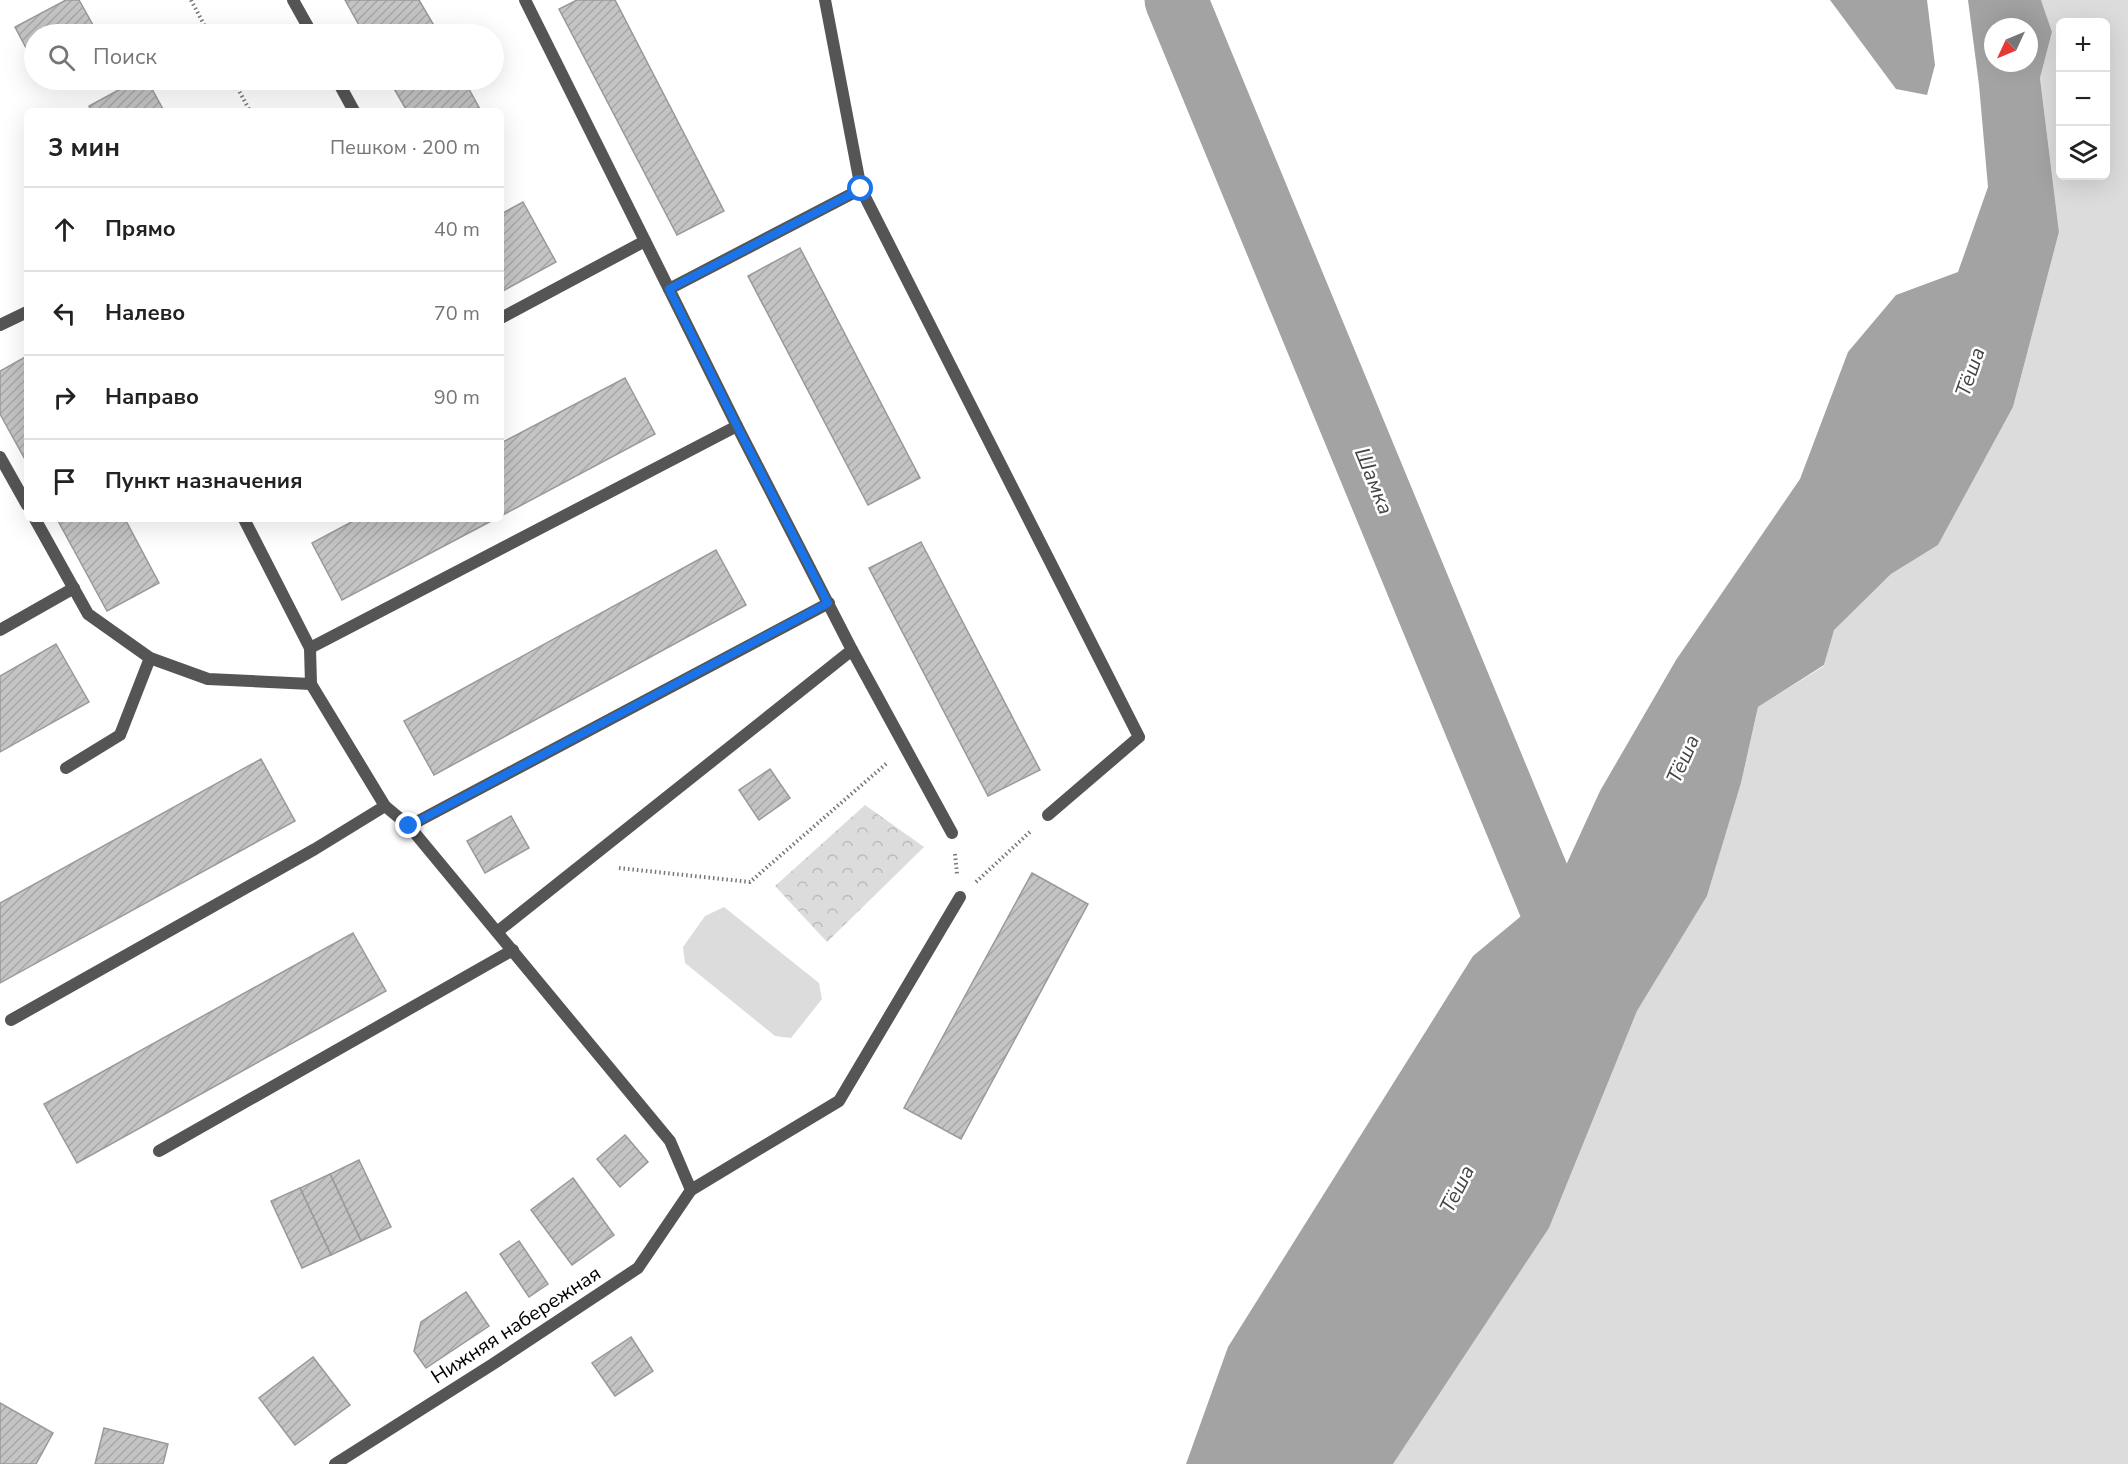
<!DOCTYPE html>
<html lang="ru">
<head>
<meta charset="utf-8">
<style>
  body { margin:0; font-family:"Nunito Sans",sans-serif; background:#f2f2f2; color:#222 }
  .controls { position:absolute; right:18px; top:18px; display:grid; overflow:hidden; border-radius:9px; box-shadow:0 6px 24px #0002 }
  .controls button { width:54px; height:54px; display:grid; place-items:center; padding:0; border:0; border-bottom:2px solid #e0e0e0; background:#fff; color:#222; font:30px sans-serif }
  .compass { position:absolute; left:1984px; top:18px; width:54px; height:54px; border-radius:50%; background:#fff; box-shadow:0 6px 24px #0002; rotate:226deg }
  .stop { position:absolute; width:18px; height:18px; margin:-14px; border:4px solid #1a73e8; border-radius:50%; background:#fff }
  .stop.end { background:#1a73e8; border-color:#fff; box-shadow:0 2px 6px #0008 }
  .list { margin:0; padding:0; list-style:none }
  h2 { display:flex; justify-content:space-between; align-items:center; height:78px; margin:0; padding:0 24px; font-size:26px }
  h2 small { font-size:20px; font-weight:400; color:#767676 }
  .list li { display:grid; grid-template-columns:39px 1fr auto; gap:18px; align-items:center; box-sizing:border-box; height:84px; padding:0 24px; border-top:2px solid #e0e0e0 }
  .list b { display:block; font-size:22px; white-space:nowrap }
  .list em { font-size:20px; font-style:normal; color:#767676 }
  .icon { flex:none; width:33px; height:33px; fill:none; stroke:currentColor; stroke-width:2; stroke-linecap:round; stroke-linejoin:round }
  .map { position:relative; flex:none; width:2128px; height:1464px; overflow:hidden }
  .search { position:absolute; background:#fff; box-shadow:0 6px 24px #0002; left:24px; top:24px; width:480px; height:66px; display:flex; align-items:center; gap:15px; box-sizing:border-box; padding:0 21px; border-radius:33px; color:#767676; font-size:22px }
  .panel { position:absolute; background:#fff; box-shadow:0 6px 24px #0002; left:24px; top:108px; width:480px; height:414px; border-radius:9px }
  .map>svg:first-child { display:block }
  .grass { fill:#dcdcdc; fill-rule:evenodd }
  .park { fill:url(#park-crowns) }
  .water { fill:#a3a3a3; fill-rule:evenodd }
  .lines { fill:none; stroke-linecap:round; stroke-linejoin:round }
  .river { stroke:#a3a3a3; stroke-width:63 }
  .building { fill:url(#building-hatch); stroke:#999; stroke-width:1.5 }
  .path { stroke:#777; stroke-width:4; stroke-dasharray:1.5 3; stroke-linecap:butt }
  .lane { stroke:#555; stroke-width:12 }
  .street { stroke:#555; stroke-width:12 }
  .route { stroke:#1a73e8; stroke-width:8 }
  .labels { text-anchor:middle; dominant-baseline:central; stroke-width:5; stroke-linejoin:round; paint-order:stroke }
  .street-label { font-size:20px; fill:#000; stroke:#fff }
  .water-label { font-size:21px; font-style:italic; fill:#444; stroke:#fff }
</style>
</head>
<body>
<div class="map">
<svg width="2128" height="1464" viewBox="0 0 2128 1464">
  <defs>
    <pattern id="park-crowns" width="20" height="18" patternUnits="userSpaceOnUse" patternTransform="scale(1.5)"><rect width="20" height="18" fill="#dcdcdc"/><path d="M2 6a3 3 0 1 1 6 0M12 15a3 3 0 1 1 6 0" fill="none" stroke="#bbb"/></pattern>
    <pattern id="building-hatch" width="6" height="6" patternUnits="userSpaceOnUse" patternTransform="scale(1.5)"><rect width="6" height="6" fill="#c4c4c4"/><path d="M-1 1l2-2M0 6l6-6M5 7l2-2" fill="none" stroke="#a7a7a7"/></pattern>
  </defs>
  <rect width="100%" height="100%" fill="#fff"/>
  <!-- grass -->
  <g class="grass">
    <path d="M2041,0H2128V1464H1393L1549,1228L1637,1011L1707,896L1741,783L1758,707L1824,666L1833,630L1891,574L1938,545L2013,407L2059,232L2040,78L2052,32ZM2060,22H2106V176H2060Z"/>
    <path d="M724,907L819,983L822,999L791,1038L775,1036L685,963L683,947L705,916Z"/>
  </g>
  <!-- park -->
  <path class="park" d="M865,805L924,847L827,942L775,886Z"/>
  <!-- water -->
  <g class="water">
    <path d="M1830,0H1927L1935,65L1927,95L1896,89Z"/>
    <path d="M1968,0H2041L2052,32L2040,78L2059,232L2013,407L1938,545L1891,574L1834,630L1824,665L1758,707L1741,783L1707,896L1637,1011L1549,1228L1393,1464H1186L1228,1347L1473,956L1556,887L1600,791L1676,660L1800,479L1848,352L1896,295L1958,272L1988,187L1979,85ZM1993,27H2029V63H1993Z"/>
  </g>
  <g class="lines">
    <!-- river -->
    <path class="river" d="M1176,0L1573,961"/>
  </g>
  <!-- building -->
  <g class="building">
    <path d="M66,0H79L98,34H34V63L15,27Z"/>
    <path d="M345,0H419L439,34H364Z"/>
    <path d="M577,0H615L724,211L677,235L559,9Z"/>
    <path d="M137,80H147L164,111H91L89,106Z"/>
    <path d="M389,80H464L481,111H407Z"/>
    <path d="M523,202L556,262L501,292V214Z"/>
    <path d="M800,248L920,478L868,505L748,276Z"/>
    <path d="M27,356V463L0,414V371Z"/>
    <path d="M625,378L655,434L501,516V443Z"/>
    <path d="M57,519H125L159,583L107,611Z"/>
    <path d="M357,519H495L342,600L312,543Z"/>
    <path d="M921,542L1040,770L988,796L869,568Z"/>
    <path d="M716,550L746,605L434,775L404,721Z"/>
    <path d="M56,644L89,702L0,752V676Z"/>
    <path d="M261,759L295,821L0,983V903Z"/>
    <path d="M770,769L790,798L759,820L739,790Z"/>
    <path d="M511,816L529,848L485,873L467,841Z"/>
    <path d="M1032,873L1088,904L961,1139L904,1108Z"/>
    <path d="M353,933L386,991L77,1163L44,1104Z"/>
    <path d="M625,1135L648,1162L620,1187L597,1159Z"/>
    <path d="M359,1160L391,1227L361,1241L330,1174Z"/>
    <path d="M330,1174L361,1241L331,1255L300,1188Z"/>
    <path d="M573,1178L614,1235L572,1265L531,1210Z"/>
    <path d="M300,1188L331,1255L302,1268L271,1201Z"/>
    <path d="M519,1241L548,1284L529,1297L500,1254Z"/>
    <path d="M466,1292L489,1326L426,1368L414,1351L421,1322Z"/>
    <path d="M631,1337L653,1371L615,1396L592,1363Z"/>
    <path d="M313,1357L350,1405L295,1445L259,1398Z"/>
    <path d="M0,1403L53,1433L36,1464H0Z"/>
    <path d="M104,1428L168,1444L163,1464H95Z"/>
  </g>
  <g class="lines">
    <!-- path -->
    <g class="path">
      <path d="M191,0L209,34"/>
      <path d="M233,80L250,111"/>
      <path d="M955,854L957,874"/>
      <path d="M619,868L750,882L887,763"/>
      <path d="M976,882L1032,830"/>
    </g>
    <!-- lane -->
    <g class="lane">
      <path d="M293,0L312,34"/>
      <path d="M525,0L669,289"/>
      <path d="M825,0L861,189L1139,737L1048,815"/>
      <path d="M337,80L354,111"/>
      <path d="M501,318L645,241"/>
      <path d="M0,325L27,312"/>
      <path d="M0,457L27,505"/>
      <path d="M35,519L88,614L150,658L208,679L311,684"/>
      <path d="M244,519L310,648L311,684L385,806L409,826L670,1141L691,1190L839,1101L960,897"/>
      <path d="M0,630L74,588"/>
      <path d="M310,648L737,426"/>
      <path d="M852,650L952,833"/>
      <path d="M66,768L120,735L150,658"/>
      <path d="M409,826L829,603"/>
      <path d="M497,932L852,650L737,426L669,289L861,189"/>
      <path d="M11,1020L315,849L385,806"/>
      <path d="M159,1151L513,950"/>
    </g>
    <!-- street -->
    <path class="street" d="M335,1464L493,1364L638,1268L691,1190"/>
  </g>
  <g class="lines">
    <!-- route -->
    <path class="route" d="M409,826L828,603L737,426L669,289L861,189"/>
  </g>
  <g class="labels">
    <!-- street labels -->
    <g class="street-label">
      <text transform="translate(516 1325) rotate(-33)">Нижняя набережная</text>
    </g>
    <!-- water labels -->
    <g class="water-label">
      <text transform="translate(1970 372) rotate(-71)">Тёша</text>
      <text transform="translate(1374 481) rotate(68)">Шамка</text>
      <text transform="translate(1683 759) rotate(-66)">Тёша</text>
      <text transform="translate(1457 1189) rotate(-63)">Тёша</text>
    </g>
  </g>
</svg>
<div class="controls">
<button>+</button>
<button>−</button>
<button><svg class="icon" aria-label="layers" viewBox="0 0 24 24"><path d="M12 4l9 5-9 5-9-5zM3 14l9 5 9-5"/></svg></button>
</div>
<svg class="compass" viewBox="-18 -18 36 36"><path d="M0-13l5 13h-10z" fill="#e53935"/><path d="M0 13l5-13h-10z" fill="#767676"/></svg>
<div class="stop" style="left:861px;top:189px"></div>
<div class="stop end" style="left:409px;top:826px"></div>
<div class="search"><svg class="icon" aria-label="search" viewBox="0 0 24 24"><circle cx="10" cy="10" r="6"/><path d="M15 15l6 6"/></svg>Поиск</div>
<section class="panel">
<h2>3 мин<small>Пешком · 200 m</small></h2>
<ul class="list">
<li><svg class="icon" aria-label="ahead" viewBox="0 0 24 24"><path d="M12 20V5M6 11l6-6 6 6"/></svg><div><b>Прямо</b></div><em>40 m</em></li>
<li><svg class="icon" aria-label="left" viewBox="0 0 24 24"><path d="M17 20v-9H6M10 6l-5 5 5 5"/></svg><div><b>Налево</b></div><em>70 m</em></li>
<li><svg class="icon" aria-label="right" viewBox="0 0 24 24"><path d="M7 20v-9h11M14 6l5 5-5 5"/></svg><div><b>Направо</b></div><em>90 m</em></li>
<li><svg class="icon" aria-label="arrive" viewBox="0 0 24 24"><path d="M6 21V4h12l-3 4 3 4H6"/></svg><div><b>Пункт назначения</b></div></li>
</ul>
</section>
</div>
</body>
</html>
